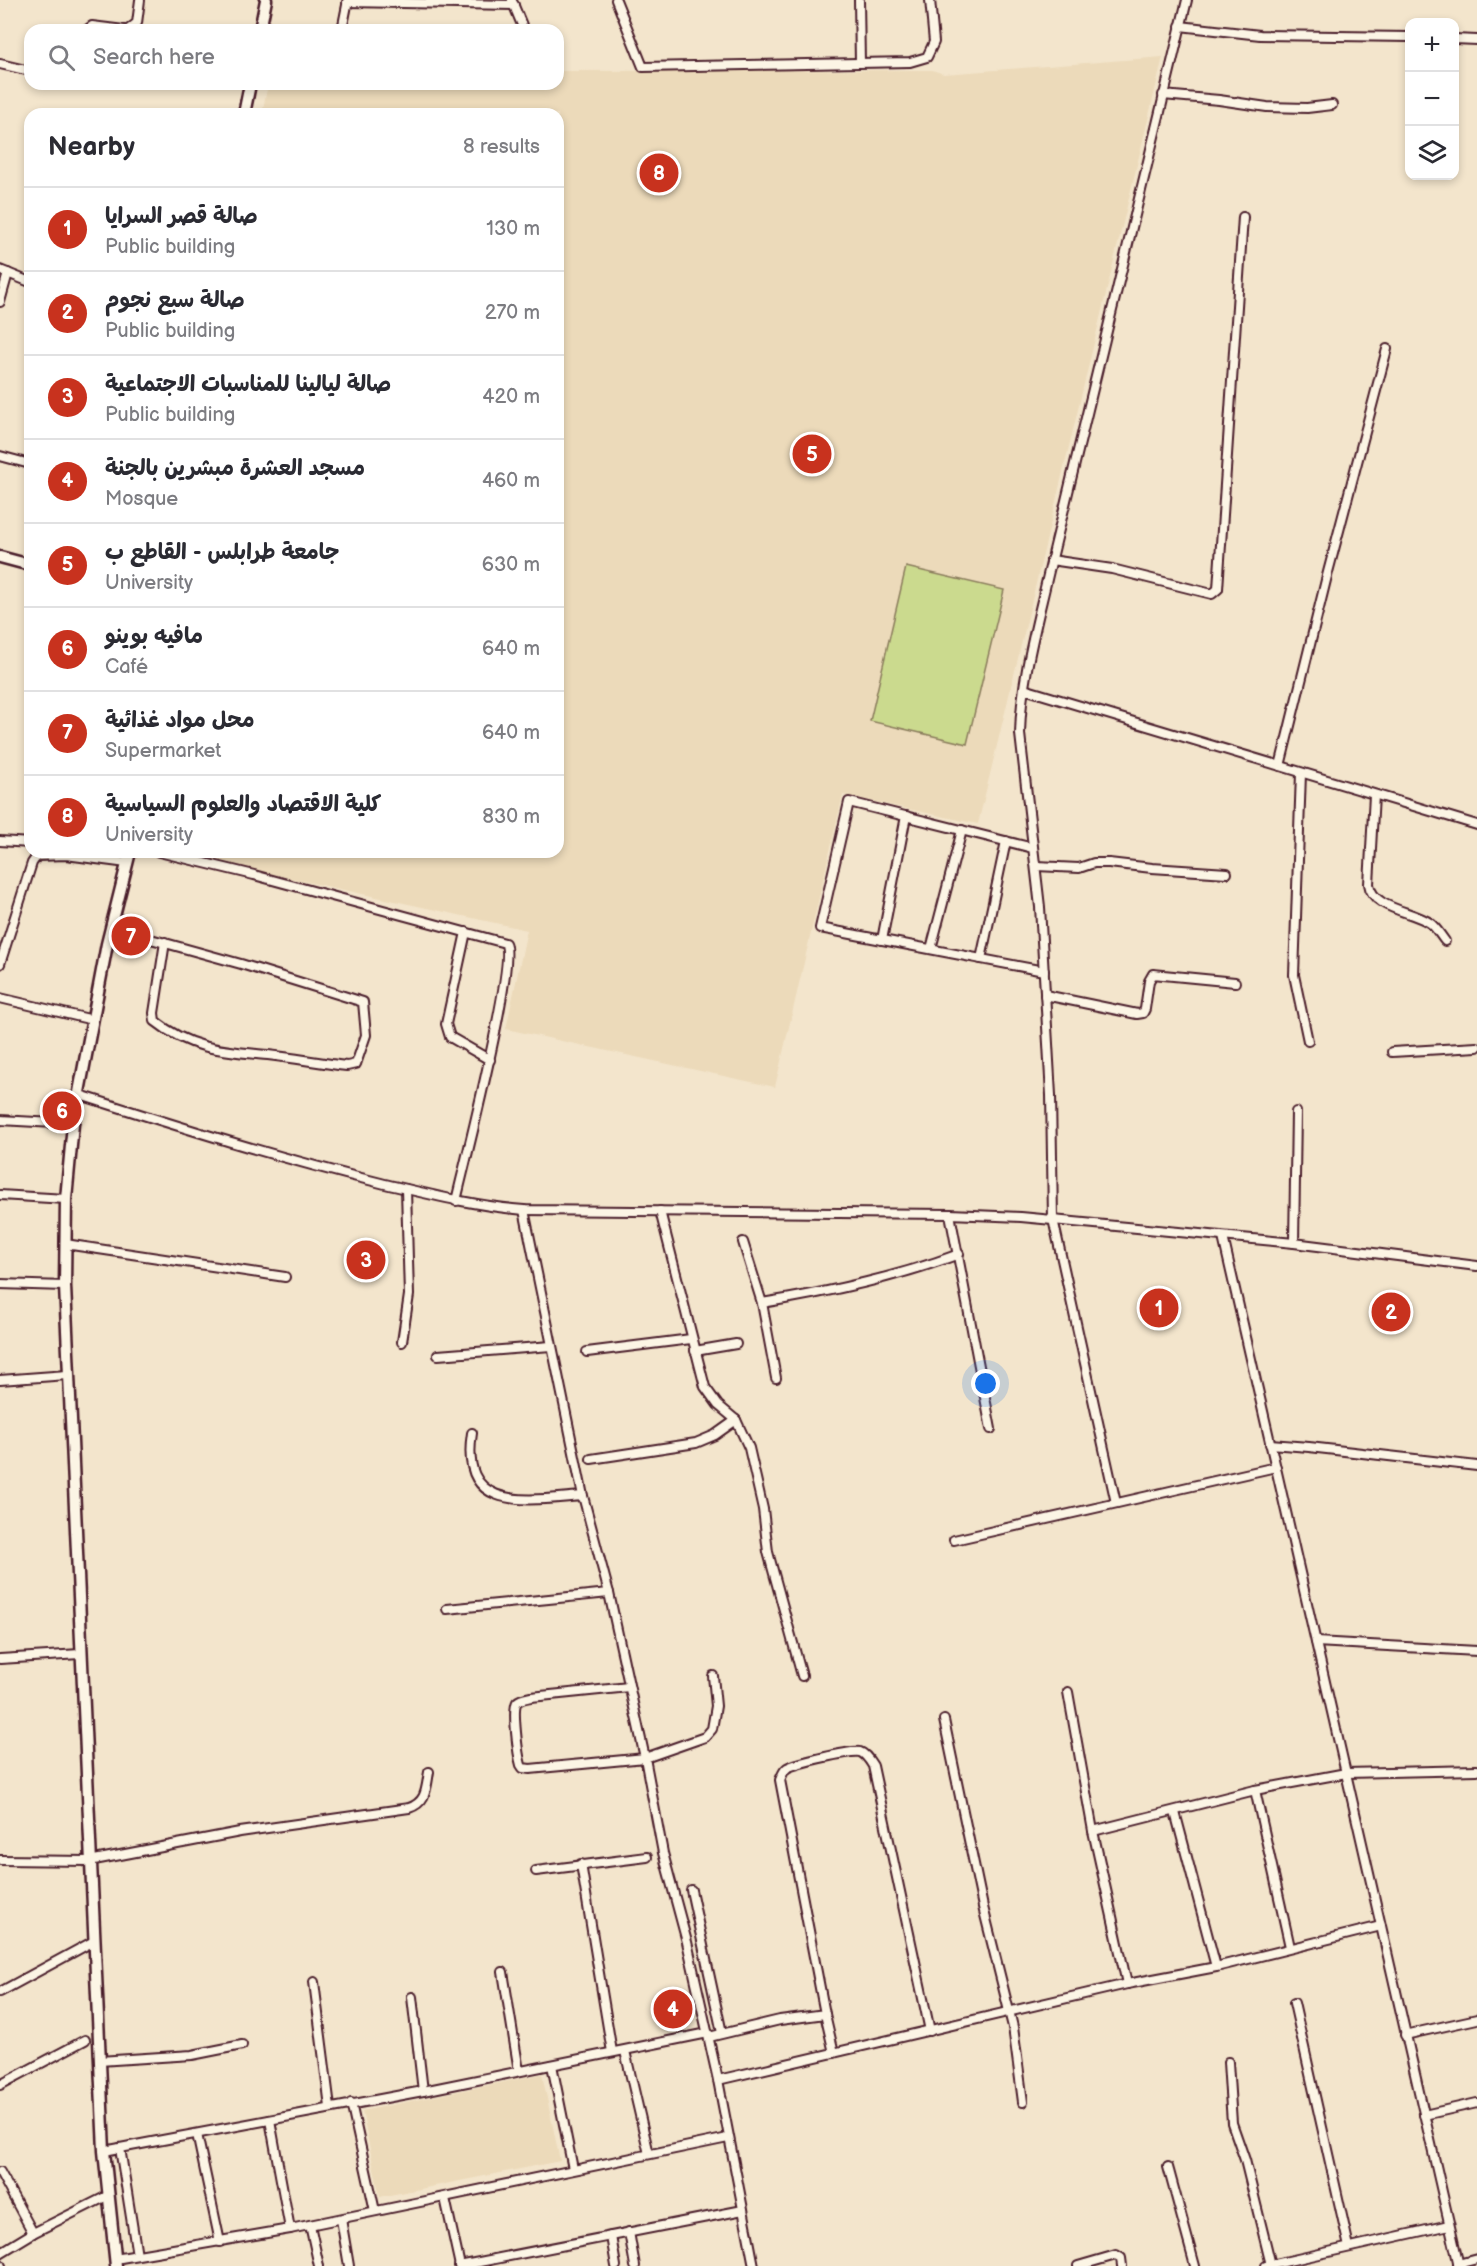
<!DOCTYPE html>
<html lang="en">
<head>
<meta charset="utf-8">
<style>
  body { margin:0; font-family:"Balsamiq Sans","Playpen Sans Arabic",sans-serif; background:#f2f2f3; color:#2b2b33 }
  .controls { position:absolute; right:18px; top:18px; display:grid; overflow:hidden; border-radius:12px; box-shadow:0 3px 9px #0003 }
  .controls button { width:54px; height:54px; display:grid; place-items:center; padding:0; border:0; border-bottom:2px solid #e1e1e2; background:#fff; color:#2b2b33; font:30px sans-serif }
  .you { position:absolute; left:986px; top:1384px; width:21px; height:21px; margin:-15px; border:4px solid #fff; border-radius:50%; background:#1a73e8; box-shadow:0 0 0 9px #1a73e833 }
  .badge { display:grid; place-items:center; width:39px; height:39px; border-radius:50%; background:#c8321e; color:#fff; font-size:20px; font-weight:700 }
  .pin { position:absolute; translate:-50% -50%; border:3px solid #fff; box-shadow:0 2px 6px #0006 }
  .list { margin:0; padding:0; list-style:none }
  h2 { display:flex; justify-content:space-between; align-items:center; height:78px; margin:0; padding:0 24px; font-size:26px }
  h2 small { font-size:20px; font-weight:400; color:#7c7c81 }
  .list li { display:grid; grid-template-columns:39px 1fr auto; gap:18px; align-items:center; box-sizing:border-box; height:84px; padding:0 24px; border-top:2px solid #e1e1e2 }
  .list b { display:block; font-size:22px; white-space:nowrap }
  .list p { margin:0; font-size:20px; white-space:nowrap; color:#7c7c81 }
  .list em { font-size:20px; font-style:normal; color:#7c7c81 }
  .icon { flex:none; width:33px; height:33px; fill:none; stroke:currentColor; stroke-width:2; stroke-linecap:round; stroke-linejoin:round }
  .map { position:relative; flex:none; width:1477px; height:2266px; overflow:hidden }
  .search { position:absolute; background:#fff; box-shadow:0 3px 9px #0003; left:24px; top:24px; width:540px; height:66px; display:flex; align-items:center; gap:15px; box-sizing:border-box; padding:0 21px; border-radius:18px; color:#7c7c81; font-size:22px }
  .panel { position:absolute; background:#fff; box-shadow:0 3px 9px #0003; left:24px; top:108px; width:540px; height:750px; border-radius:18px }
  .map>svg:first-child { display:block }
  .built { fill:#ecdaba }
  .pitch { fill:#cbda8e; stroke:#8a7c5c; stroke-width:1.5 }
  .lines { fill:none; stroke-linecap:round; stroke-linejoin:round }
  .street-casing { stroke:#4a1f2b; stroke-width:12 }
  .secondary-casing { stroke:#4a1f2b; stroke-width:15 }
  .street { stroke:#fcf5e5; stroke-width:8 }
  .secondary { stroke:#fcf5e5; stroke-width:10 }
</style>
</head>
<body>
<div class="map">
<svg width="1477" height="2266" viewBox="0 0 1477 2266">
  <rect width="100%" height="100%" fill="#f3e5cc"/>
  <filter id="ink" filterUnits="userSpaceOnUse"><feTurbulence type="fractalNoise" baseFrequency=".0167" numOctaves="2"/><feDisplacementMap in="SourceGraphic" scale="12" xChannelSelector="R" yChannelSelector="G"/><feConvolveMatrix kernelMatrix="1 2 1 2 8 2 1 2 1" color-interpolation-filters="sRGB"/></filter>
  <g filter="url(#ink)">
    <!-- built -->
    <g class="built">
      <path d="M1163,57L978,824L843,795L775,1087L506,1029L527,930L170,852H558V114H262L268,84H558V71L932,70L944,74Z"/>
      <path d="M542,2074L560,2161L380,2197L362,2111Z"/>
    </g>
    <!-- pitch -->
    <path class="pitch" d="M906,567L1004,590L967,744L870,721Z"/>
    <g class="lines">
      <defs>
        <g id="street">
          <path d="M616,0L643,67L910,62L927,57L934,42L930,0"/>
          <path d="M859,0L860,63"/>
          <path d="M512,1L524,30"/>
          <path d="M347,2L514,5"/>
          <path d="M1180,26L1260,35L1410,37"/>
          <path d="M87,30L92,26L124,30"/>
          <path d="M128,30L137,23L140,0"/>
          <path d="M342,30L348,0"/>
          <path d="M1454,39L1477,40"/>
          <path d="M0,64L30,71"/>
          <path d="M1163,95L1219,100L1267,107L1307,108L1332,105"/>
          <path d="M0,270L30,282"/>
          <path d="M0,302L8,273"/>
          <path d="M0,456L30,464"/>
          <path d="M1051,560L1112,569L1212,594L1218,589L1243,217"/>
          <path d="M1024,689L1477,825"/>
          <path d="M1280,766L1327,576L1387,349"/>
          <path d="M1301,773L1294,975L1308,1041"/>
          <path d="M1374,795L1369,884C1372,909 1413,911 1430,923C1436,927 1440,935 1445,941"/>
          <path d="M0,841L30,843"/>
          <path d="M1033,848L849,802L820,928L1044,971"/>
          <path d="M159,852L254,875L505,943C517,961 464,1166 456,1201"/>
          <path d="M1036,866L1079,868L1094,863H1109L1152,868L1227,873"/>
          <path d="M111,928L241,964L363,1002L366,1035L356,1064L347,1066C321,1063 295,1058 268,1055C225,1051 191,1050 155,1021L154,1013L165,942"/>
          <path d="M466,932L446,1024L450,1037L490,1060"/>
          <path d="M882,940L906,816"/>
          <path d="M931,949L962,830"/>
          <path d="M981,959L1006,841"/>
          <path d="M0,964L32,863L37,856L66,855L127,863"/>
          <path d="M1045,995L1137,1014L1143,1013L1145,1009L1149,981L1153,974L1235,982"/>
          <path d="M0,998L93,1020"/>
          <path d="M1392,1052L1477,1047"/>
          <path d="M80,1095C180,1127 279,1158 381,1183C428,1194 475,1206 524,1210L950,1214L1021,1217L1294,1243L1477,1266"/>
          <path d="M0,1120L73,1124"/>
          <path d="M0,1195L66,1199"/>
          <path d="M524,1210L583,1496L609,1593L645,1758L663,1853L687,1942L718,2080L754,2266"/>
          <path d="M660,1211L705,1387L718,1405L736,1420L749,1448L763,1509L768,1552L802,1676"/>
          <path d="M950,1214L991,1429"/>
          <path d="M1223,1237L1459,2266"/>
          <path d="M743,1242L762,1303L776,1378"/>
          <path d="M1294,1243L1296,1112"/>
          <path d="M65,1244L285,1277"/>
          <path d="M0,1284L65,1286"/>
          <path d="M762,1303C830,1292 895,1278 959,1254"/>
          <path d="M402,1342L409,1295L406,1189"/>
          <path d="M695,1351L736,1344"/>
          <path d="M587,1352L691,1339"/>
          <path d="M438,1355L551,1346"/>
          <path d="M0,1380L67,1375"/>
          <path d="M472,1433C459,1514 528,1500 583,1496"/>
          <path d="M1270,1444L1309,1447L1477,1466"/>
          <path d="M591,1459L696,1443L715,1435L736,1420"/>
          <path d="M1116,1503L1053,1219L1051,1095L1040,907L1020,734C1021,680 1036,627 1048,575L1187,0"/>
          <path d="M954,1540L1276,1467"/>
          <path d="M447,1609L609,1593"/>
          <path d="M1316,1642L1477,1651"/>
          <path d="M0,1659L80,1654"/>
          <path d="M629,1687L531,1697C526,1698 520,1699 517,1702C512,1709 518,1755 521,1765L523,1768L530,1769L645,1758L705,1737L712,1729L716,1706L713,1676"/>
          <path d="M1068,1692L1093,1831L1127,1984"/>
          <path d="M944,1720L983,1907L1013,2027L1023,2102"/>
          <path d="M1255,1790L1290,1947"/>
          <path d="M1175,1812L1216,1967"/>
          <path d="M1093,1831L1255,1790L1346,1773L1477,1770"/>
          <path d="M0,1860L89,1861L240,1832L409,1808C427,1802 426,1788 429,1772"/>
          <path d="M581,1864L612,2052"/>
          <path d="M536,1871L647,1857"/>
          <path d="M691,1890L722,2033"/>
          <path d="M503,1972L519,2071"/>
          <path d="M314,1982L330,2107"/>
          <path d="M0,1992L94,1941"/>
          <path d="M412,1997L423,2091"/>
          <path d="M1294,2003L1349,2247"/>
          <path d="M825,2014L834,2053"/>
          <path d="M1405,2035L1477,2019"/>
          <path d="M709,2037L780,2020L825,2014L780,1780C782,1776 783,1771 787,1768C796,1763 851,1750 860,1752C866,1754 870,1761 873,1766L930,2031"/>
          <path d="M625,2051L649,2154"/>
          <path d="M99,2061L192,2055L242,2045"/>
          <path d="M1228,2062L1232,2123L1245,2160L1271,2265"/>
          <path d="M552,2065L573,2169"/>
          <path d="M718,2080L1127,1984L1216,1967L1381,1926"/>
          <path d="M0,2085L85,2040"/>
          <path d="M351,2103L375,2211"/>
          <path d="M1424,2115L1477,2103"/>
          <path d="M270,2120L290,2229"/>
          <path d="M197,2134L220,2242"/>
          <path d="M120,2148L137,2255"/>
          <path d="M104,2151L423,2091L708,2033"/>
          <path d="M1168,2167L1195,2266"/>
          <path d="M0,2172L33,2233"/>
          <path d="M445,2198L460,2266"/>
          <path d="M341,2219L349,2266"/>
          <path d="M310,2225L319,2266"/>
          <path d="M629,2232L635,2266"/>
          <path d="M611,2236L616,2266"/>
          <path d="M0,2253L33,2233L107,2196"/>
          <path d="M115,2259L290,2229L728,2138"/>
          <path d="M0,2264L1,2266"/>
          <path d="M1458,2264L1477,2259"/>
          <path d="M459,2266L743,2210"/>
          <path d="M1078,2266L1116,2255L1121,2258L1122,2266"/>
          <path d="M1266,2266L1449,2225"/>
        </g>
        <g id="secondary">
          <path d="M260,30L266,0"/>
          <path d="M244,114L250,84"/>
          <path d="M0,557L30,565"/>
          <path d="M116,2266L104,2151L65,1286L66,1199L73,1124L107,944L130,852"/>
        </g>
      </defs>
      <!-- street casing -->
      <use href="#street" class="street-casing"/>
      <!-- secondary casing -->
      <use href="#secondary" class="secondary-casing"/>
      <!-- street -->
      <use href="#street" class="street"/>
      <!-- secondary -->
      <use href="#secondary" class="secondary"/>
    </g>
  </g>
</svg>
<div class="controls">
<button>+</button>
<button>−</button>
<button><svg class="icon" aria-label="layers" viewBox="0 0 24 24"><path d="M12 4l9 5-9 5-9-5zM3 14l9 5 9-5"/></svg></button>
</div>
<div class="you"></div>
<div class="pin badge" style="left:1159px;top:1308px">1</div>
<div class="pin badge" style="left:1391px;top:1312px">2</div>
<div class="pin badge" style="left:366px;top:1260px">3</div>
<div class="pin badge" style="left:673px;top:2009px">4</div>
<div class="pin badge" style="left:812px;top:454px">5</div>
<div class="pin badge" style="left:62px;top:1111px">6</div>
<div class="pin badge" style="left:131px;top:936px">7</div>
<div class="pin badge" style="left:659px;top:173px">8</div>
<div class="search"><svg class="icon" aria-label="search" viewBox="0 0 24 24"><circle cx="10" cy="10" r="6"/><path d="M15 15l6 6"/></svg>Search here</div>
<section class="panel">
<h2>Nearby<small>8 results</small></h2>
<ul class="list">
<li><span class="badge">1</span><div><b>صالة قصر السرايا</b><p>Public building</p></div><em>130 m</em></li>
<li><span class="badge">2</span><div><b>صالة سبع نجوم</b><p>Public building</p></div><em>270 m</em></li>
<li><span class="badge">3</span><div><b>صالة ليالينا للمناسبات الاجتماعية</b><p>Public building</p></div><em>420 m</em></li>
<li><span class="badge">4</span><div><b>مسجد العشرة مبشرين بالجنة</b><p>Mosque</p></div><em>460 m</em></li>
<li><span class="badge">5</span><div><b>جامعة طرابلس - القاطع ب</b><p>University</p></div><em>630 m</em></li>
<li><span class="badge">6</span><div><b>مافيه بوينو</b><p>Café</p></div><em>640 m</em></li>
<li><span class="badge">7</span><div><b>محل مواد غذائية</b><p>Supermarket</p></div><em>640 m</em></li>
<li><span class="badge">8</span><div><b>كلية الاقتصاد والعلوم السياسية</b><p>University</p></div><em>830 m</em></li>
</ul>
</section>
</div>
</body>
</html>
